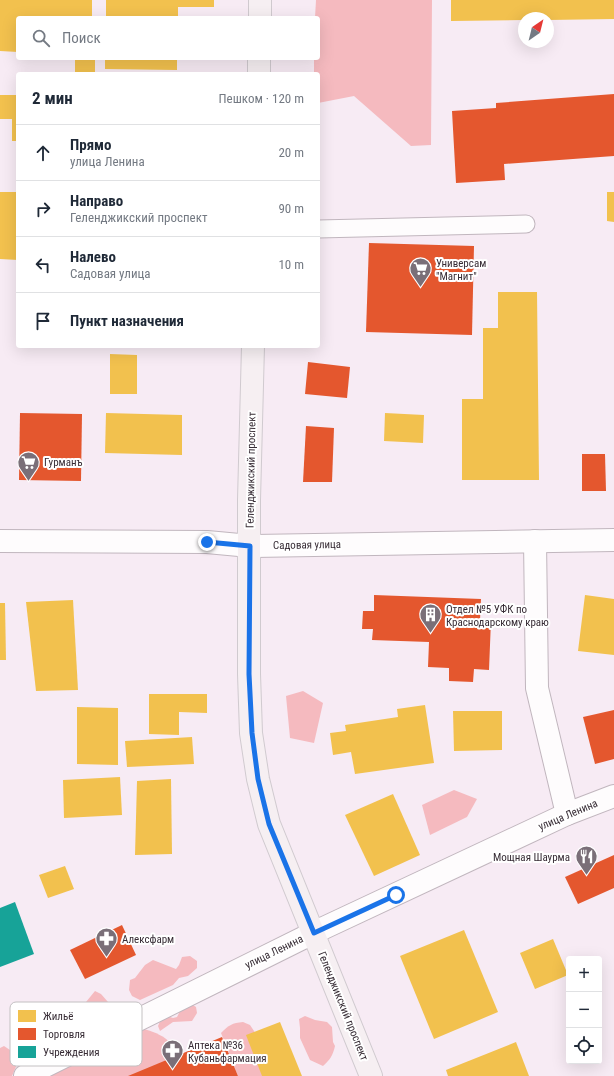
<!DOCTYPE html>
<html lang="ru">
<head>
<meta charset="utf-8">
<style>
  body { margin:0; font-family:"Roboto Condensed",sans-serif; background:#f2f2f3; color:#1f2937 }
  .controls { position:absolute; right:12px; bottom:12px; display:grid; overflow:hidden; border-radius:4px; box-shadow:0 4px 16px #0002 }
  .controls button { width:36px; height:36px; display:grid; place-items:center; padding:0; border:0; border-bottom:1px solid #e0e1e3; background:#fff; color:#1f2937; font:20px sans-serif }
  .compass { position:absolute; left:518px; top:12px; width:36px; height:36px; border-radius:50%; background:#fff; box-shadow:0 4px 16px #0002; rotate:35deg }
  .stop { position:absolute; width:12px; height:12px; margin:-9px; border:3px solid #1a73e8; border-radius:50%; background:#fff }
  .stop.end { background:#1a73e8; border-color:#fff; box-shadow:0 1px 4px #0008 }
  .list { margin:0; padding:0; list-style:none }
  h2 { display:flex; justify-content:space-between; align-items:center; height:52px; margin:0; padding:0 16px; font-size:17px }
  h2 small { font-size:13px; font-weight:400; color:#747a83 }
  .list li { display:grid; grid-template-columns:26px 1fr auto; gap:12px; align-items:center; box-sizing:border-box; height:56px; padding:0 16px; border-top:1px solid #e0e1e3 }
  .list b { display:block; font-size:15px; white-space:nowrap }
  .list p { margin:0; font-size:13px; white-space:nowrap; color:#747a83 }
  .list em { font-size:13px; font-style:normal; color:#747a83 }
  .icon { flex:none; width:22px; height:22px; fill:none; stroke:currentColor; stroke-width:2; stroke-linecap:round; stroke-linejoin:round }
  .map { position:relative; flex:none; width:614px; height:1076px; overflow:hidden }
  .search { position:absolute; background:#fff; box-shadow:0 4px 16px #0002; left:16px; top:16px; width:304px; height:44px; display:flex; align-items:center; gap:10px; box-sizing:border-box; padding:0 14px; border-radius:4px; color:#747a83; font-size:15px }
  .panel { position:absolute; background:#fff; box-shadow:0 4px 16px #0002; left:16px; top:72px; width:304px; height:276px; border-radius:4px }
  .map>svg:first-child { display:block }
  .forest { fill:#f5babf }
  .homes { fill:#f2c14e }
  .shops { fill:#e4572e }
  .public { fill:#17a398 }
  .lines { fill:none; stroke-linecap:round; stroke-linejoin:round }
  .service-casing { stroke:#c1b6be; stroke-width:19 }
  .pedestrian-casing { stroke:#c1b6be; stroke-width:24 }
  .minor-casing { stroke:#c1b6be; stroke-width:24 }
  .primary-casing { stroke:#d0cacf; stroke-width:24 }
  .service { stroke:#fefcfd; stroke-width:17 }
  .pedestrian { stroke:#fefcfd; stroke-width:22 }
  .minor { stroke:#fefcfd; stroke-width:22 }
  .primary { stroke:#f6eff2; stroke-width:22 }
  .route { stroke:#1a73e8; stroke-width:5 }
  .labels { text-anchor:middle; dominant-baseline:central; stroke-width:4; stroke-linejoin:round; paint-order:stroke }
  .poi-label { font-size:11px; fill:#372c35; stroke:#fff; text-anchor:start }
  .street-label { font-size:11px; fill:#372c35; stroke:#fff }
  .key { fill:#fff; stroke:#c3c0c2; stroke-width:1 }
  .key-label { font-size:11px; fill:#372c35 }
</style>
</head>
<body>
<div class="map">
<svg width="614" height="1076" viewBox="0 0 614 1076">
  <rect width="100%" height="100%" fill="#f7ebf4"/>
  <!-- forest -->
  <g class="forest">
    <path d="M316,0H432L431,145L411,146L354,96L318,103V74H314V58H318V18H315Z"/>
    <path d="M303,691L323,703L314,743L290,738L286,696Z"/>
    <path d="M454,790L477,799L467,817L430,835L422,805Z"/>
    <path d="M190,956L197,961V968L188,976L179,978L173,985L140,1000L132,996L129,990L130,980L135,978L145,965L153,960L176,969L179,965L182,957Z"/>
    <path d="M95,991L101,994L108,1002L103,1013L95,1019L82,1025L67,1035L59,1036L52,1029L54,1016L73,1011L79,1002H86Z"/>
    <path d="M188,1002L196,1007L197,1013L192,1021L173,1022L160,1031L158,1026L161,1019L167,1016L173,1018L177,1017L183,1005Z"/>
    <path d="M305,1016L315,1020L327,1022L332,1027L333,1042L335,1046C333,1055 330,1060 323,1066L310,1060L300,1038V1028L299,1019Z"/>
    <path d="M243,1022L250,1025L256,1034L271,1076H238L221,1033C229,1025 232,1023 243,1022Z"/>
    <path d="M135,1027C147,1029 176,1037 173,1054C172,1056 171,1058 170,1060L131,1076H46Z"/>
    <path d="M4,1046L13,1052L18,1062L12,1076H0V1048Z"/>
  </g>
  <!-- homes -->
  <g class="homes">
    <path d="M0,0H92V18H18V52L0,51Z"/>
    <path d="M106,0H214V7H178V18H106Z"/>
    <path d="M451,0H614V19L548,20V18H524V20L451,21Z"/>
    <rect x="75" y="58" width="20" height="16"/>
    <path d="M105,58H177V70L105,69Z"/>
    <path d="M0,95H18V141H12V119H0Z"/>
    <path d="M0,192H18V260L0,259Z"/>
    <path d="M607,192H614V222L607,221Z"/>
    <path d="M498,292H537L539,480H462V399H483V328H498Z"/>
    <path d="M110,354L137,355V394H110Z"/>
    <path d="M106,413L182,415V455L105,453Z"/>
    <path d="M385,413L424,415L423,443L384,441Z"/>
    <path d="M585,595L614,599V655L578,651Z"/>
    <path d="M73,600L78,690L36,691L26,602Z"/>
    <path d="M0,603H5L6,660H0Z"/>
    <path d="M149,694H207V713L179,712V735L149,734Z"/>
    <path d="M425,705L434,763L355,774L351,752L333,755L330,733L346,731L345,725L398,717L397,709Z"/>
    <path d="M77,707L118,708V765L77,764Z"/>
    <path d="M453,711H502V750L454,751Z"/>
    <path d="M192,737L194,764L127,767L125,741Z"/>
    <path d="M120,777L122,815L64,818L63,780Z"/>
    <path d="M171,779L172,854L135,855L137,781Z"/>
    <path d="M393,794L420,855L374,876L345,815Z"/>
    <path d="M65,866L74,889L48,898L39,875Z"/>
    <path d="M464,930L498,1012L434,1039L400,956Z"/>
    <path d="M553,939L568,975L535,989L520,953Z"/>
    <path d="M280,1022L302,1076H262L246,1035Z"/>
    <path d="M516,1042L529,1076H448L446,1070Z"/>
  </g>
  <!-- shops -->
  <g class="shops">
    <path d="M614,94V156L504,164L505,180L456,183L452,111L496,108V103Z"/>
    <path d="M369,243L474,246L472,335L366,332Z"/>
    <path d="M308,362L350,367L347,398L305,394Z"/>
    <path d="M20,413L82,414L81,481L19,480Z"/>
    <path d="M306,426L334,428L332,482H303Z"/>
    <path d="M582,454H605L606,491H582Z"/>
    <path d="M374,595L481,599L480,620H491L489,670L474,669L473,682L449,681V668L428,667L429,642L372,640L373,629H362L363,611H374Z"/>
    <path d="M614,710V759L595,764L583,717Z"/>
    <path d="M614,855V888L578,904L565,877Z"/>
    <path d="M122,925L136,955L85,979L70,950Z"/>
    <path d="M222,1037L238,1076H128Z"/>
  </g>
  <!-- public -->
  <path class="public" d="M15,902L34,954L0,967V908Z"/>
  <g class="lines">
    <defs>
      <path id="service" d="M318,229L526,224"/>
      <path id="pedestrian" d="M25,1076L313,933"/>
      <g id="minor">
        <path d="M0,541L207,542L250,546L614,540"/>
        <path d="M535,541L537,688L567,814"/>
        <path d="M313,933L567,814L614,796"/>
      </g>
      <g id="primary">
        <path d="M260,18V0"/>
        <path d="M259,74V58"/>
        <path d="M253,346L249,500V674L251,733L258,779L269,824L371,1076"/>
      </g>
    </defs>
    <!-- service casing -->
    <use href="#service" class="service-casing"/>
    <!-- pedestrian casing -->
    <use href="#pedestrian" class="pedestrian-casing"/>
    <!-- minor casing -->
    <use href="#minor" class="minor-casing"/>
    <!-- primary casing -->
    <use href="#primary" class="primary-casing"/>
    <!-- service -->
    <use href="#service" class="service"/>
    <!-- pedestrian -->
    <use href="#pedestrian" class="pedestrian"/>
    <!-- minor -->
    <use href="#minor" class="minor"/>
    <!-- primary -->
    <use href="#primary" class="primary"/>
  </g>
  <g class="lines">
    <!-- route -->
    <path class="route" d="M207,542L250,546L249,674L252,733L258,779L269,824L314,933L396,895"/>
  </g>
  <!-- icons -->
  <defs>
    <symbol id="supermarket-pin" viewBox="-11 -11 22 30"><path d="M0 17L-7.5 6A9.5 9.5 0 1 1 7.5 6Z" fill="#7a6f78" stroke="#fff"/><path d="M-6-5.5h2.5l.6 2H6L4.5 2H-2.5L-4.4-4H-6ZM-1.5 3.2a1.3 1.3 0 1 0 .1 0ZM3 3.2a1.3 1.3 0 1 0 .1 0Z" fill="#fff"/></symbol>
    <symbol id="building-pin" viewBox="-11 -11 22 30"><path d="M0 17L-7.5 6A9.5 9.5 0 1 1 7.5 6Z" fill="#7a6f78" stroke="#fff"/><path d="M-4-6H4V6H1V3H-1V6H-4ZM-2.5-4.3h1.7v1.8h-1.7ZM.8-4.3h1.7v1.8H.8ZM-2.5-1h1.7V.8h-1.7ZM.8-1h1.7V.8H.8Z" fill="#fff"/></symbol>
    <symbol id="restaurant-pin" viewBox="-11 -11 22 30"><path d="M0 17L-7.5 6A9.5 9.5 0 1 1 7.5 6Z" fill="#7a6f78" stroke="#fff"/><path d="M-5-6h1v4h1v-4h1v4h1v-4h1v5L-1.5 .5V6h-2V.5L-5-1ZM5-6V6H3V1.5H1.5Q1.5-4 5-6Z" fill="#fff"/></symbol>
    <symbol id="pharmacy-pin" viewBox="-11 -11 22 30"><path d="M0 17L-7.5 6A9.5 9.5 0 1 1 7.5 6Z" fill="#7a6f78" stroke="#fff"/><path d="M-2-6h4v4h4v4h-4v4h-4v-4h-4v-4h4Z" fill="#fff"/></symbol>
  </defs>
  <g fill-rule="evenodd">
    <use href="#supermarket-pin" x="408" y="256" width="25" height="34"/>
    <use href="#supermarket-pin" x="16" y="450" width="25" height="34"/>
    <use href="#building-pin" x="418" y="602" width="25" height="34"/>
    <use href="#restaurant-pin" x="574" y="844" width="25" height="34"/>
    <use href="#pharmacy-pin" x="94" y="926" width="25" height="34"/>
    <use href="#pharmacy-pin" x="160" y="1038" width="25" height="34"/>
  </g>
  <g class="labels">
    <!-- poi labels -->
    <g class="poi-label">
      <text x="436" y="263">Универсам<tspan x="436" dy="13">"Магнит"</tspan></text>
      <text x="44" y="462">Гурманъ</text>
      <text x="446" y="609">Отдел №5 УФК по<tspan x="446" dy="13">Краснодарскому краю</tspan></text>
      <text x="570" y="857" text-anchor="end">Мощная Шаурма</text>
      <text x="122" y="939">Алексфарм</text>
      <text x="188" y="1045">Аптека №36<tspan x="188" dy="13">Кубаньфармация</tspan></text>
    </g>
    <!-- street labels -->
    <g class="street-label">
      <text transform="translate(251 470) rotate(-89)">Геленджикский проспект</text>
      <text transform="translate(307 545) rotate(-1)">Садовая улица</text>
      <text transform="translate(568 815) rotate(-23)">улица Ленина</text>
      <text transform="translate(274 952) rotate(-26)">улица Ленина</text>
      <text transform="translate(343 1006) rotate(68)">Геленджикский проспект</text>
    </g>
  </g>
  <!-- legend -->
  <rect x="10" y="1002" width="132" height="64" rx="6" class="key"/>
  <rect x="18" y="1010" width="18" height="12" fill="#f2c14e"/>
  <rect x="18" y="1028" width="18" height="12" fill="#e4572e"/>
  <rect x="18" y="1046" width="18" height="12" fill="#17a398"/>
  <g class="key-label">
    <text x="43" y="1020">Жильё</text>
    <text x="43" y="1038">Торговля</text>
    <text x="43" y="1056">Учреждения</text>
  </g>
</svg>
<div class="controls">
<button>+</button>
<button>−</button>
<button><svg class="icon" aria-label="locate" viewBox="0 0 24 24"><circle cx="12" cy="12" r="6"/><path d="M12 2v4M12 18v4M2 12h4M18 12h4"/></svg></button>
</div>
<svg class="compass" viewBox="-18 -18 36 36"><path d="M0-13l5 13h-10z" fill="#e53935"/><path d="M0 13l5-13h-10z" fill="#747a83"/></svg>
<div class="stop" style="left:396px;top:895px"></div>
<div class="stop end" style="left:207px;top:542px"></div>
<div class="search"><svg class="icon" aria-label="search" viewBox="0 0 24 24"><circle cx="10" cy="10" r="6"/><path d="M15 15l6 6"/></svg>Поиск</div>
<section class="panel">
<h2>2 мин<small>Пешком · 120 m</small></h2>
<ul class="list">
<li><svg class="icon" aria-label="ahead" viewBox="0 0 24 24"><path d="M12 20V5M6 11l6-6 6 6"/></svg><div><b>Прямо</b><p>улица Ленина</p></div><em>20 m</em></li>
<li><svg class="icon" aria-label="right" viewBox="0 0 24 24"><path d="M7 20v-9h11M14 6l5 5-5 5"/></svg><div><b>Направо</b><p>Геленджикский проспект</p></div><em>90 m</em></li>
<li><svg class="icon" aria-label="left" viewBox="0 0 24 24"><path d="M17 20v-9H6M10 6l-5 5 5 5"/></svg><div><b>Налево</b><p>Садовая улица</p></div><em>10 m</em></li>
<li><svg class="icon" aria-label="arrive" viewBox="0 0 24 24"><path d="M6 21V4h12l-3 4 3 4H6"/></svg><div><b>Пункт назначения</b></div></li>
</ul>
</section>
</div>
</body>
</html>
